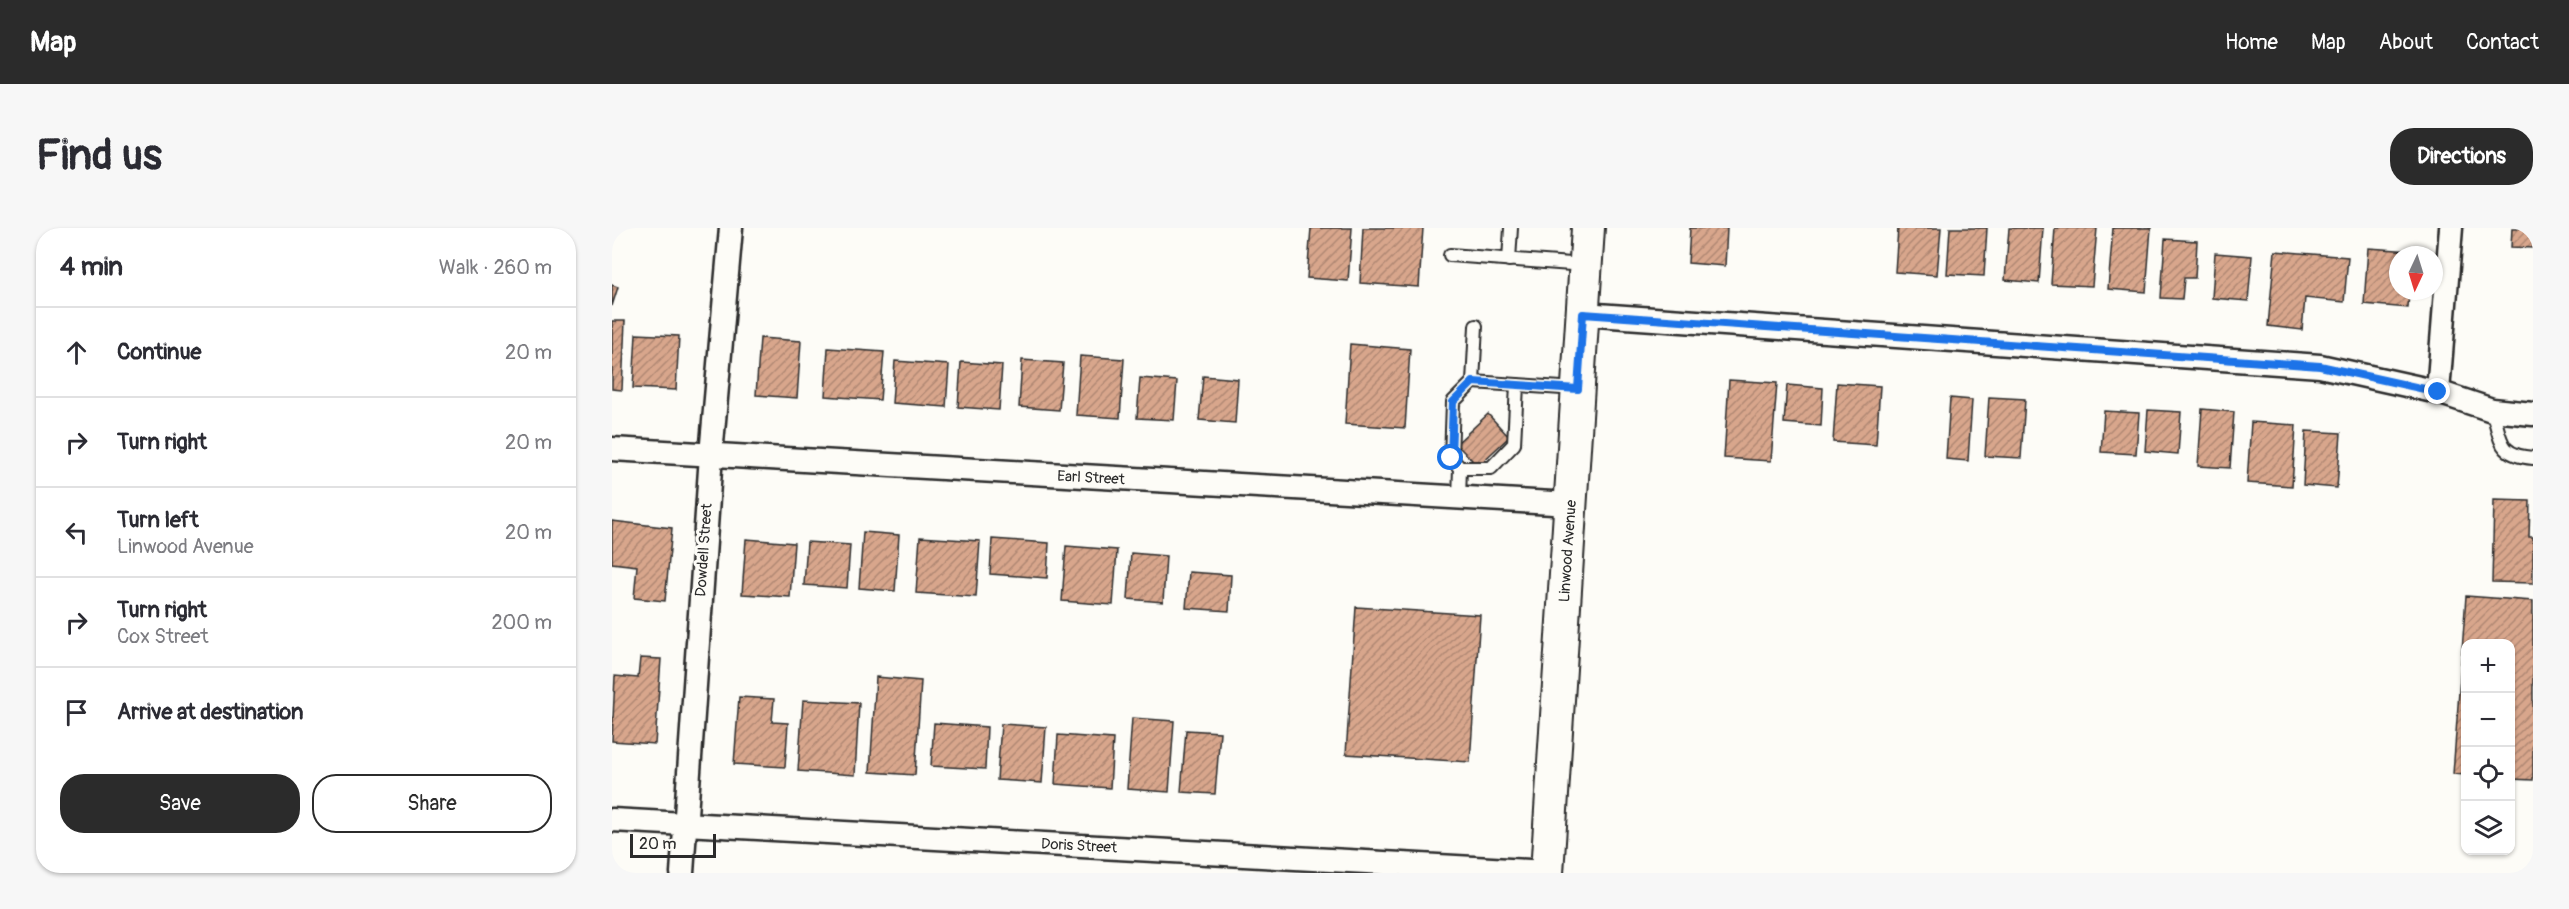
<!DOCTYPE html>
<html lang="en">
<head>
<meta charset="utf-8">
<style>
  body { margin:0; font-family:Pangolin,sans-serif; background:#f7f7f7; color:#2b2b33 }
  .controls { position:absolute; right:18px; bottom:18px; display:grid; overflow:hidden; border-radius:12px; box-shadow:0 2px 4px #0004 }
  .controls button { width:54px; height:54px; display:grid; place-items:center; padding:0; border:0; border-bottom:2px solid #e1e1e2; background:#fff; color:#2b2b33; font:30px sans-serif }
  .compass { position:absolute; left:1777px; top:18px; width:54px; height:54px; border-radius:50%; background:#fff; box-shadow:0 2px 4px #0004; rotate:184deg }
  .scale { position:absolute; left:18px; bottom:15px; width:86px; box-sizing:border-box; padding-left:6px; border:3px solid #2b2b2b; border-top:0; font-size:16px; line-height:21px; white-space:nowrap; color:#2b2b2b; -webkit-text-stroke:4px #fdfcf7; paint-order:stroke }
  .stop { position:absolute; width:18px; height:18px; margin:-14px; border:4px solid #1a73e8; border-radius:50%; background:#fff }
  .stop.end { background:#1a73e8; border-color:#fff; box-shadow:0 2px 6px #0008 }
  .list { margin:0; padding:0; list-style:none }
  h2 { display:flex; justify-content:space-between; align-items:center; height:78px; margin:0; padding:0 24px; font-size:26px }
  h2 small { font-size:20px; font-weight:400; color:#7c7c81 }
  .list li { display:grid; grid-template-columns:39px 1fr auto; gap:18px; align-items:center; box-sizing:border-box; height:90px; padding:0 24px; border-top:2px solid #e1e1e2 }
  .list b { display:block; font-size:22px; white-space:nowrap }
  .list p { margin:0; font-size:20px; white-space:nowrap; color:#7c7c81 }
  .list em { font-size:20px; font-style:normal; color:#7c7c81 }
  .actions { display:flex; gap:12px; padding:18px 24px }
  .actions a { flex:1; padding:14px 0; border:2px solid #2b2b2b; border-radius:24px; text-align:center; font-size:21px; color:#2b2b2b }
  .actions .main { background:#2b2b2b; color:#fff }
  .icon { flex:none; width:33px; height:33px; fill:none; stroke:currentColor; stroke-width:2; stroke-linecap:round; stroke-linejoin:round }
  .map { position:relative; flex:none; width:1921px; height:645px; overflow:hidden; border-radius:24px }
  header { display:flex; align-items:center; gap:36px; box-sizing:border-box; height:84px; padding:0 30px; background:#2b2b2b; color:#fff }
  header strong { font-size:28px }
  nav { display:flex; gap:33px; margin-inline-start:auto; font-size:21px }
  .intro { display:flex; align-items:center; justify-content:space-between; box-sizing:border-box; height:144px; padding:0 36px }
  h1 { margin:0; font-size:42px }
  .button { padding:15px 27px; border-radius:24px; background:#2b2b2b; color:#fff; font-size:21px; font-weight:700 }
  main { display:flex; gap:36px; padding:0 36px }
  aside { flex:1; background:#fff; border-radius:24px; box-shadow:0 2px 4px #0004 }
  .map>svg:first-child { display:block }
  .building { fill:url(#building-hatch); stroke:#2b2b2b; stroke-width:1.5 }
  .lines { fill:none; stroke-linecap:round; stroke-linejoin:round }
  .lane-casing { stroke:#2b2b2b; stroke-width:16 }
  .street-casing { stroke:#2b2b2b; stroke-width:27 }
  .secondary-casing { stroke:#2b2b2b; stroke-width:36 }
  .lane { stroke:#fdfcf7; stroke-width:12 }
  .street { stroke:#fdfcf7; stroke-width:22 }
  .secondary { stroke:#fdfcf7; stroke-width:32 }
  .route { stroke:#1a73e8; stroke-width:8 }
  .labels { text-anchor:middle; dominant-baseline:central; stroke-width:6; stroke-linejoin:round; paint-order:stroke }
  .street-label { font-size:15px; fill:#2b2b2b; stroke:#fdfcf7 }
</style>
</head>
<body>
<header>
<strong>Map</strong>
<nav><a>Home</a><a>Map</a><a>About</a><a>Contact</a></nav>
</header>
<div class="intro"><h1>Find us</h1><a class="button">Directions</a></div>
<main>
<aside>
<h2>4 min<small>Walk · 260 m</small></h2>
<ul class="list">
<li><svg class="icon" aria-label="ahead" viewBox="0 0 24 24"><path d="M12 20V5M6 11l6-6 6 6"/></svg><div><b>Continue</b></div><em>20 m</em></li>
<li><svg class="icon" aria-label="right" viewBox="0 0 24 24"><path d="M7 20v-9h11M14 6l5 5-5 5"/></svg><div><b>Turn right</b></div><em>20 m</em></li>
<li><svg class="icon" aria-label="left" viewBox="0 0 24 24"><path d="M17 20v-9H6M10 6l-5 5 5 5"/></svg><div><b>Turn left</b><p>Linwood Avenue</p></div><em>20 m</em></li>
<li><svg class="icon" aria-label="right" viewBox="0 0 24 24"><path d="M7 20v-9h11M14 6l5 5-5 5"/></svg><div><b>Turn right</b><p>Cox Street</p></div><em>200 m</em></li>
<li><svg class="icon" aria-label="arrive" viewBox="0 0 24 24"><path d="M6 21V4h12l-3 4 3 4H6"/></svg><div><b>Arrive at destination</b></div></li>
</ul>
<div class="actions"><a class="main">Save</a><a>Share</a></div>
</aside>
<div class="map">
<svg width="1921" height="645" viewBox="0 0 1921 645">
  <defs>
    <pattern id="building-hatch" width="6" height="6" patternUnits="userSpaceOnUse" patternTransform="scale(1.5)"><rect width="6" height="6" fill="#d8a68c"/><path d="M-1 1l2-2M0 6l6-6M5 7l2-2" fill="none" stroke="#af8773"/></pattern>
  </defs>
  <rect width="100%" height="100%" fill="#fdfcf7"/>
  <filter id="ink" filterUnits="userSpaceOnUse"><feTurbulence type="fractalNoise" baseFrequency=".0167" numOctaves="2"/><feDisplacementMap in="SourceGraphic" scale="12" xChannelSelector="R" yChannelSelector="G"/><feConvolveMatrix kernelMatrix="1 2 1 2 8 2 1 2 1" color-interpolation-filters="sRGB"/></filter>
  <g filter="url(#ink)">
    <!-- building -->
    <g class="building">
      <path d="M699,0H740L736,53L695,50Z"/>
      <path d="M751,0H811L807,59L748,55Z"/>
      <path d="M1078,0H1115L1113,38L1076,35Z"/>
      <path d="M1286,0H1329L1325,47L1283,44Z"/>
      <path d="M1338,0H1375L1372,48L1335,46Z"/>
      <path d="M1397,0H1431L1427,55L1393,52Z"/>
      <path d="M1443,0H1485L1480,58L1439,56Z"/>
      <path d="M1501,0H1539L1534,64L1496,61Z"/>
      <path d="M1900,0H1921V20L1899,19Z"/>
      <path d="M1553,11L1585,13L1583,50H1572L1570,71L1549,70Z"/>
      <path d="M1756,20L1800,23V27H1786V63H1797L1796,80L1752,76Z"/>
      <path d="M1663,23L1736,29L1732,74L1693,70L1690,102L1656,98Z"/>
      <path d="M1603,25L1640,28L1636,73L1600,70Z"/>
      <path d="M0,57L6,59L0,78Z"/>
      <path d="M0,93H13L10,162L0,161Z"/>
      <path d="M24,106L67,108L64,162L21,160Z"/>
      <path d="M148,110L189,113L185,170L144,167Z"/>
      <path d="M738,116L798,121L793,200L733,196Z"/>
      <path d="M216,120L272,124L268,172L213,168Z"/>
      <path d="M468,128L512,131L508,190L464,187Z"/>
      <path d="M410,132L451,135L447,182L407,179Z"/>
      <path d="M283,133L337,137L334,179L280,175Z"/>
      <path d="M349,134L390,137L387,182L346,179Z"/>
      <path d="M591,148L626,151L623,195L587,192Z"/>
      <path d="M528,150L565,153L562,192L525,190Z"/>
      <path d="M1117,152L1165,155L1159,233L1112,230Z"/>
      <path d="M1225,155L1268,158L1264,217L1221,214Z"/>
      <path d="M1175,157L1211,160L1209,198L1172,195Z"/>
      <path d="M1377,169L1413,171L1409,230L1373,228Z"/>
      <path d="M1338,170L1360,172L1356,233L1334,231Z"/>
      <path d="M1590,181L1622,184L1618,240L1586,238Z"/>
      <path d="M1536,182L1569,184L1566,226L1533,223Z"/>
      <path d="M1492,183L1527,185L1524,226L1489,224Z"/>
      <path d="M876,186L897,209L866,238L844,216Z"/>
      <path d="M1639,194L1684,197L1680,258L1635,255Z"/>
      <path d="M1694,203L1729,205L1725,260L1691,257Z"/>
      <path d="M1882,272L1918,273L1917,309H1921V355L1880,354Z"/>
      <path d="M0,293L60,300L53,373L22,370L25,338L0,335Z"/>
      <path d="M251,304L287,307L283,363L247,360Z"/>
      <path d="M308,309L368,313L364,369L304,365Z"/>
      <path d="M134,311L182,315L178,369L130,366Z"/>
      <path d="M380,311L437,315L435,350L378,346Z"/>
      <path d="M195,314L238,317L235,360L192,357Z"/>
      <path d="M454,318L505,322L501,377L450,373Z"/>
      <path d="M519,325L554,328L551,374L516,371Z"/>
      <path d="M577,344L619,347L617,383L574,380Z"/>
      <path d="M1854,368L1921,373V552L1898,551V416H1854V547L1841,546Z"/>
      <path d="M744,379L868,387L858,534L734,526Z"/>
      <path d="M28,430L49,431L43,516L0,513L3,448L26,450Z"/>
      <path d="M264,449L309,453L303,547L258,544Z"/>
      <path d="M127,469L162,471L160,494L176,495L173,539L122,536Z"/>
      <path d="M191,472L247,475L243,547L186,543Z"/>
      <path d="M520,490L562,493L557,564L515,561Z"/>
      <path d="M322,495L375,499L373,541L319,538Z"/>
      <path d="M389,496L434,499L430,555L385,552Z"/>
      <path d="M574,502L608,504L603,566L569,564Z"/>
      <path d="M446,507L501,511L498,560L443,556Z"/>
    </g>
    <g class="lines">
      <defs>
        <g id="lane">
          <path d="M838,27L973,37"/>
          <path d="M897,32L899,0"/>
          <path d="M861,154L864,98"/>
          <path d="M1880,182C1890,212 1885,227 1921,230"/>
          <path d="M848,240H879L902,216L905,157"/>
          <path d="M847,270L848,240L839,230L841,174L861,154L965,161"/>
        </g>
        <g id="street">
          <path d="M971,86L1708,138L1826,164L1880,182L1921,186"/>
          <path d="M1826,164L1839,0"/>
          <path d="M0,221L959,276"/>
          <path d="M0,592L935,644"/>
          <path d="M70,645L99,227L119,0"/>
        </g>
        <path id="secondary" d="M935,645L976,0"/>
      </defs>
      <!-- lane casing -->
      <use href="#lane" class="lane-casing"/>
      <!-- street casing -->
      <use href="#street" class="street-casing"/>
      <!-- secondary casing -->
      <use href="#secondary" class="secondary-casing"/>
      <!-- lane -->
      <use href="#lane" class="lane"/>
      <!-- street -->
      <use href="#street" class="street"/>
      <!-- secondary -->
      <use href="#secondary" class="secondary"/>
    </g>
  </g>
  <g class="lines" filter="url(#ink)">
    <!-- route -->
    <path class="route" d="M839,230L841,174L861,154L966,161L971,86L1708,138L1826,164"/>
  </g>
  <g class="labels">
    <!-- street labels -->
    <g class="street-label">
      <text transform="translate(479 250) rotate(3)">Earl Street</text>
      <text transform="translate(92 322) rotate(-86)">Dowdell Street</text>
      <text transform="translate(956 323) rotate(-86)">Linwood Avenue</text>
      <text transform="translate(467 618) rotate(3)">Doris Street</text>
    </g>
  </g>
</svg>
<div class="controls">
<button>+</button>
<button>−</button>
<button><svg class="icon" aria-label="locate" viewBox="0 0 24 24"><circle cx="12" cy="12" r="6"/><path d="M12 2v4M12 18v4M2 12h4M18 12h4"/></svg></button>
<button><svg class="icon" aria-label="layers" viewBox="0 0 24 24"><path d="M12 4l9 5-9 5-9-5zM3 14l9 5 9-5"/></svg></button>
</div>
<svg class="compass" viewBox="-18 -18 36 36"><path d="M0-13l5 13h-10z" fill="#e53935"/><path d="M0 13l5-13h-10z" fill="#7c7c81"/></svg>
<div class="scale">20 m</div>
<div class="stop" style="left:839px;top:230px"></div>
<div class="stop end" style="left:1826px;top:164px"></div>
</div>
</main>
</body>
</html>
